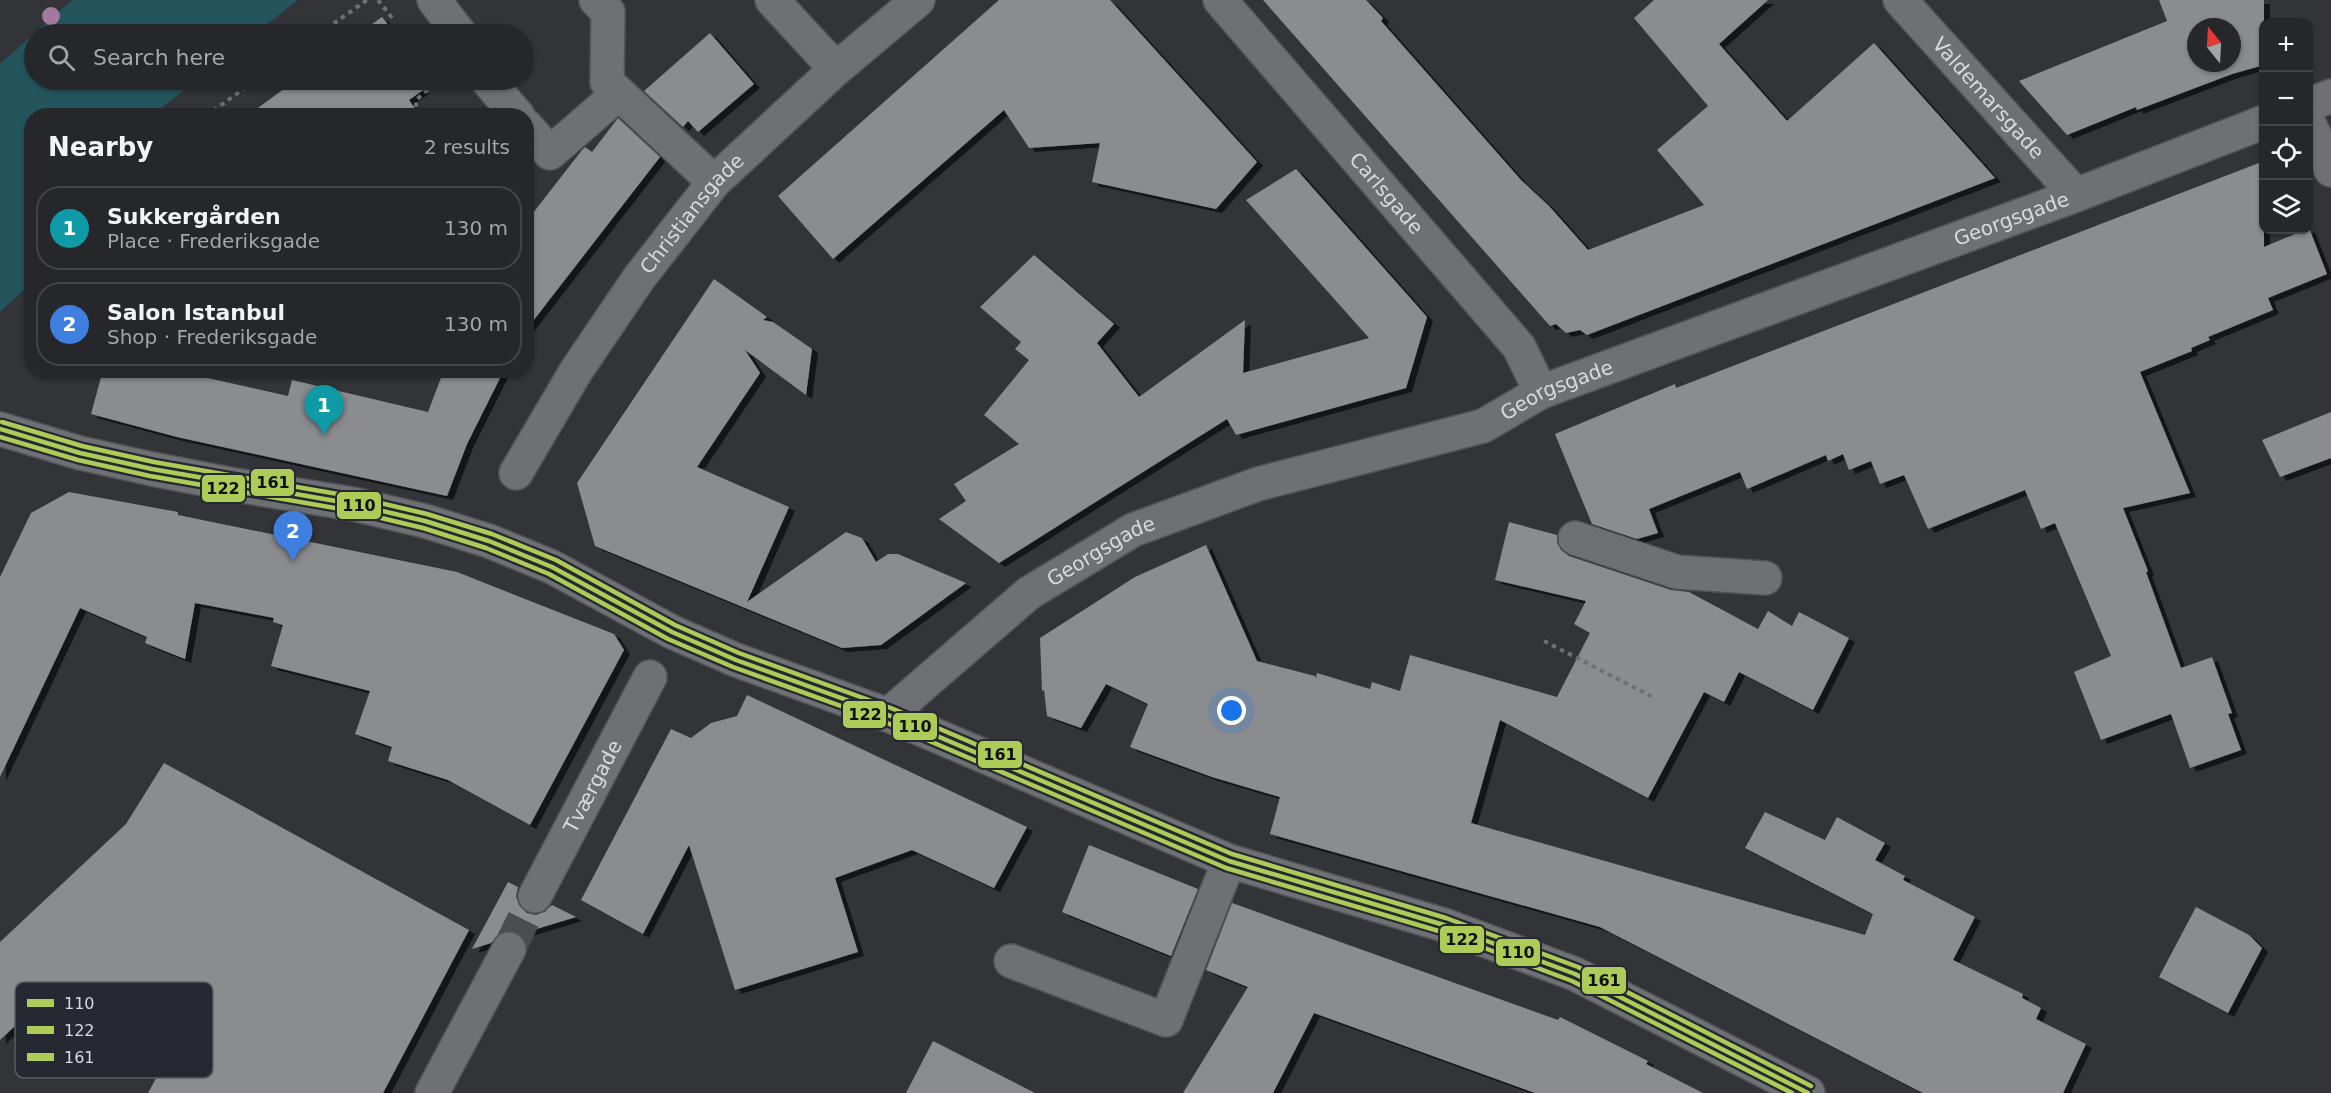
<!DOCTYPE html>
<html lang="en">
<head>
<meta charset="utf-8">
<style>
  body { margin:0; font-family:"DejaVu Sans",sans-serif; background:#2e2f32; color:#f1f3f6 }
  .controls { position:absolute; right:18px; top:18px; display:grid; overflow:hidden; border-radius:12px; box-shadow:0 2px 4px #0004 }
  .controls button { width:54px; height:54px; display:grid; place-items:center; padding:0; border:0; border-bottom:2px solid #424447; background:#26272a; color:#f1f3f6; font:30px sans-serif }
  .compass { position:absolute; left:2187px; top:18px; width:54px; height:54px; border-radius:50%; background:#26272a; box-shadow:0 2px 4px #0004; rotate:342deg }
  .you { position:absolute; left:1232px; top:711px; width:21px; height:21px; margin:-15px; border:4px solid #fff; border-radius:50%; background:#1a73e8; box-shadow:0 0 0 9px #1a73e833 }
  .badge { display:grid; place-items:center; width:39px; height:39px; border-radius:50%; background:#9ea0a5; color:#fff; font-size:20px; font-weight:700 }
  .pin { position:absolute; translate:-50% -50px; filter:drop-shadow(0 2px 3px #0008) }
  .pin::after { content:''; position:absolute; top:32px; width:21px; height:18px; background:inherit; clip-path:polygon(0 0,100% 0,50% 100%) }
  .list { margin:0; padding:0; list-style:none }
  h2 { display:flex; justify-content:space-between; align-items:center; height:78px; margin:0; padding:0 24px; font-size:26px }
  h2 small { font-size:20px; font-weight:400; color:#a4a5a8 }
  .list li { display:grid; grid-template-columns:39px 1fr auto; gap:18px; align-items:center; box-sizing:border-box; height:84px; margin:0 12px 12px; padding:0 12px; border:2px solid #424447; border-radius:24px }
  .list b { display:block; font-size:22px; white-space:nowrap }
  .list p { margin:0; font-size:20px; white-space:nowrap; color:#a4a5a8 }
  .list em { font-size:20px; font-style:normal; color:#a4a5a8 }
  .icon { flex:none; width:33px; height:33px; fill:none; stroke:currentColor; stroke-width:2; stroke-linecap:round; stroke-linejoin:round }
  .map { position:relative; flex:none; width:2331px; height:1093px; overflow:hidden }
  .search { position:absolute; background:#26272a; box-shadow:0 2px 4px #0004; left:24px; top:24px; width:510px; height:66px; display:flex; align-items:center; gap:15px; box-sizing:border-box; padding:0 21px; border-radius:33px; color:#a4a5a8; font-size:22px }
  .panel { position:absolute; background:#26272a; box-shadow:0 2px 4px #0004; left:24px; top:108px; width:510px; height:270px; border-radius:24px }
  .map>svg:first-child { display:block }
  .water { fill:#24555d }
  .building { fill:#8a8c8f; fill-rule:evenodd; filter:url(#shadow) }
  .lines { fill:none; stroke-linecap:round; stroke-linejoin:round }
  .minor-tunnel { stroke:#4c4d51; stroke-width:33; stroke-dasharray:33 16; stroke-linecap:butt }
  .minor-casing { stroke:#515256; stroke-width:36 }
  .path { stroke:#6e6f72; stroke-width:4; stroke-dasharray:4.5 4.5; stroke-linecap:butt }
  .minor { stroke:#6f7074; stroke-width:33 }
  .bus-1-casing { stroke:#262931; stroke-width:9 }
  .bus-2-casing { stroke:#262931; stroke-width:9 }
  .bus-3-casing { stroke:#262931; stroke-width:9 }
  .bus-1 { stroke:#adcb57; stroke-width:4.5 }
  .bus-2 { stroke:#adcb57; stroke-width:4.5 }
  .bus-3 { stroke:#adcb57; stroke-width:4.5 }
  .tree { fill:#a379a0 }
  .labels { text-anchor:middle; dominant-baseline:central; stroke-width:6; stroke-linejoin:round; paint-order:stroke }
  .street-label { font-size:20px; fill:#d8dae0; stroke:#262931 }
  .key { fill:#262931; stroke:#5b5e66; stroke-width:1.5 }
  .key-label { font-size:16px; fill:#d8dae0 }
  .line-badge { stroke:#262931; stroke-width:2 }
  .pale-badge-label { font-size:16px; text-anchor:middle; font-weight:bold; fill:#111 }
</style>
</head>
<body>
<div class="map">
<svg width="2331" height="1093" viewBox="0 0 2331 1093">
  <defs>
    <filter id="shadow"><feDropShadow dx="6" dy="4" stdDeviation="0" flood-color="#0009"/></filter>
  </defs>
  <rect width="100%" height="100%" fill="#333438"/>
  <!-- water -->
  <path class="water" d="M72,0H298L254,34H34V80H197L152,115L32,116L31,283L0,312V64Z"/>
  <!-- building -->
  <g class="building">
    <path d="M999,0H1110L1257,162L1216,209L1092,182L1100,143L1029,148L1004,110L833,259L778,196Z"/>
    <path d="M1263,0H1366L1383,18L1381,21L1521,180L1549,206L1588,250L1704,205L1657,150L1708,106L1634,18L1654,0H1768L1719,44L1787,121L1874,43L1995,178L1587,335L1580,330L1566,333L1556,324L1550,326Z"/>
    <path d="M2159,0H2264V65L2232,74L2137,110L2136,107L2067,135L2019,81L2167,21ZM2196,27H2232V63H2196Z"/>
    <path d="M382,17L395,34H358Z"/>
    <path d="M710,33L754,84L698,132L688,121L683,127L644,91Z"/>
    <path d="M296,80H419L416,81L423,90L409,100L420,116H247Z"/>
    <path d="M618,118L660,157L526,330V222L582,150L585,147L592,152Z"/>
    <path d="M2264,161V247L2309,228L2327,274L2268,298L2273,310L2208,337L2210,340L2191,348L2192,351L2140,372L2190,493L2123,508L2148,571L2146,572L2181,668L2212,657L2232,713L2228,714L2241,750L2190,768L2171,714L2101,740L2074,672L2111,656L2055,523L2041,529L2025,490L1928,529L1904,475L1880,484L1871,461L1849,470L1843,454L1828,461L1826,455L1747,489L1740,472L1649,509L1658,533L1637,539L1592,524L1555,434L1675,384L1676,388Z"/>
    <path d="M1296,169L1427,317L1406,388L1236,435L1227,419L999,563L939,519L966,501L954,484L1019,444L984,415L1029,360L1015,349L1021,342L980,307L1034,255L1114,324L1097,343L1139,397L1245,320L1243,373L1369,338L1246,200Z"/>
    <path d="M714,279L767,317L763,320L773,322L812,349L806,395L745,350L760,373L697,467L789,507L747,602L846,532L862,538L876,562L888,554H898L966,583L881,645L842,648L595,546L577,483Z"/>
    <path d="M103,370H196L194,375L288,396L292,380L428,412L444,370H504L467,444L447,496L177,437L91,414Z"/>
    <path d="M2331,412V458L2280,477L2262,440Z"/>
    <path d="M69,492L178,512V515L457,572L614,634L624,650L530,825L448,780L388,761L392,747L355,734L370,691L271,666L283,625L273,622L274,618L195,603L185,659L145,643L147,637L80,608L0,777V577L31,513Z"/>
    <path d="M1509,522L1557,535V542L1561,550L1569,556L1671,590L1689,592L1758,629L1768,611L1792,626L1799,612L1849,638L1813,710L1739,672L1724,702L1704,692L1648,798L1500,720L1471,823L1865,935L1873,914L1745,848L1765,812L1825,840L1837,817L1885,843L1875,860L1905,876L1903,880L1975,917L1953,960L2023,994L2022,998L2041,1008L2036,1019L2086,1044L2063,1093H1923L1600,927L1270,834L1280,797L1212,777L1130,747L1148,704L1106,684L1081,728L1047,716L1044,690L1042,691L1040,638L1135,577L1206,545L1257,661L1315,676L1316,678L1317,673L1370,689L1372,682L1400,691L1410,655L1557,697L1590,633L1574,624L1586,601L1495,580Z"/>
    <path d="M747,695L1027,827L994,888L912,850L835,878L858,952L735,990L689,845L643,934L581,900L671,729L691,738L711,723L737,716Z"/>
    <path d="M164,763L469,930L383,1093H148L171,1051L54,989L0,1040V942L126,824Z"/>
    <path d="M1089,845L1198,889L1171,956L1062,912Z"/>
    <path d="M508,882L518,887L516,896L519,905L527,913L536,915L544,912L552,905L576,917L520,934L509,930L500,933L491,943L472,949Z"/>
    <path d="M1232,903L1558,1020L1560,1017L1648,1061L1646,1064L1703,1093H1535L1314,1013L1273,1093H1183L1248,987L1206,970Z"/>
    <path d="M2196,907L2249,935L2262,948L2228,1013L2159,977Z"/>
    <path d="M933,1041L1035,1093H906Z"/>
  </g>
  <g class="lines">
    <!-- minor-tunnel -->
    <path class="minor-tunnel" d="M509,949L535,896"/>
    <defs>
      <g id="minor">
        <path d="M434,0L460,34"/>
        <path d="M596,0L608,12L607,82L714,182"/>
        <path d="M772,0L836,69"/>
        <path id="s1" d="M1220,0L1519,347L1541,392"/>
        <path id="s2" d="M1900,0L2076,195"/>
        <path d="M488,81L518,116"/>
        <path d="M2308,105L2331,96"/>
        <path d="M2308,121L2331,170"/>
        <path d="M526,126L550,153L618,94"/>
        <path d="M0,429L80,453L152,469L229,484L353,504L425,521L489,541L552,567L672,632L736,660L888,715L1229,861L1444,925L1575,974L1808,1093"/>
        <path id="s3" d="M516,473L576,371L639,278L714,182L836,69L918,0"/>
        <path d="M1575,538L1677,572L1765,578"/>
        <path id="s4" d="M888,715L1029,593L1133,530L1258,484L1483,426L1541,392L2076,195L2264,122"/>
        <path id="s5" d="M535,896L650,677"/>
        <path d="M1011,961L1166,1020L1229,861"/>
        <path d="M432,1093L509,949"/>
      </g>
    </defs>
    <!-- minor casing -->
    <use href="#minor" class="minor-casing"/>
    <!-- path -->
    <g class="path">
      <path d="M378,0L393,19"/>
      <path d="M319,34L367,0"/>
      <path d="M206,116L256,80"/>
      <path d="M416,116V100L439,80"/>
      <path d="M1544,641L1651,696"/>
    </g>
    <!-- minor -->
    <use href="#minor" class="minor"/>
    <defs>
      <path id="bus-1" d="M0,429L80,453L152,469L353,504L425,521L489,541L552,567L672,632L736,660L888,715L1229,861L1444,925L1575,974L1808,1093"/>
      <path id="bus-2" d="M0,437L78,460L150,476L352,511L423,528L486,548L549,574L668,639L733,667L885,722L1226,868L1442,932L1572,981L1792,1093"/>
      <path id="bus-3" d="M2,422L82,446L154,462L355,497L427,514L492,534L556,560L675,625L739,653L891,708L1232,854L1446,918L1578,967L1811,1086"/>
    </defs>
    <!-- bus-1 casing -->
    <use href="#bus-1" class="bus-1-casing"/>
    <!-- bus-2 casing -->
    <use href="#bus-2" class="bus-2-casing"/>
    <!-- bus-3 casing -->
    <use href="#bus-3" class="bus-3-casing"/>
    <!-- bus-1 -->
    <use href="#bus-1" class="bus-1"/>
    <!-- bus-2 -->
    <use href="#bus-2" class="bus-2"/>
    <!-- bus-3 -->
    <use href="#bus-3" class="bus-3"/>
  </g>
  <!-- trees -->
  <circle class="tree" cx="51" cy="16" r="9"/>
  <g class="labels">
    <!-- street labels -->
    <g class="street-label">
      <text stroke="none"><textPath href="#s2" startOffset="132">Valdemarsgade</textPath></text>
      <text stroke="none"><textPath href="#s1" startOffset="255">Carlsgade</textPath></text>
      <text stroke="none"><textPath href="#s3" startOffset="314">Christiansgade</textPath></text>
      <text stroke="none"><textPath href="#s4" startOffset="1242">Georgsgade</textPath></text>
      <text stroke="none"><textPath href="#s4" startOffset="756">Georgsgade</textPath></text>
      <text stroke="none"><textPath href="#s4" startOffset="270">Georgsgade</textPath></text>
      <text stroke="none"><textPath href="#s5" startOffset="124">Tværgade</textPath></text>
    </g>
  </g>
  <!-- legend -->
  <rect x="15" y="982" width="198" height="96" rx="9" class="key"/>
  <rect x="27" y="999" width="27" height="8" fill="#adcb57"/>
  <rect x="27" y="1026" width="27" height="8" fill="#adcb57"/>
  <rect x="27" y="1053" width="27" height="8" fill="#adcb57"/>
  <g class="key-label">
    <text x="64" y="1009">110</text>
    <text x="64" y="1036">122</text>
    <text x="64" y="1063">161</text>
  </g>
  <g class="line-badge">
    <rect x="250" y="468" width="45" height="29" rx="6" fill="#adcb57"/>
    <rect x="201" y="474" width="45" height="29" rx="6" fill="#adcb57"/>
    <rect x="336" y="491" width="46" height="29" rx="6" fill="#adcb57"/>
    <rect x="842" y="700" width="45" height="29" rx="6" fill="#adcb57"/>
    <rect x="892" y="712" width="46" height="29" rx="6" fill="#adcb57"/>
    <rect x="977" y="740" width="46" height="29" rx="6" fill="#adcb57"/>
    <rect x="1439" y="925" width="46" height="29" rx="6" fill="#adcb57"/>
    <rect x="1495" y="938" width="46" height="29" rx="6" fill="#adcb57"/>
    <rect x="1581" y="966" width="46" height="29" rx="6" fill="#adcb57"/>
  </g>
  <g class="pale-badge-label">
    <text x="273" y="488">161</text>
    <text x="223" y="494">122</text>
    <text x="359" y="511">110</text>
    <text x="865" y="720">122</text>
    <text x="915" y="732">110</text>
    <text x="1000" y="760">161</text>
    <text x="1462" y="945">122</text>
    <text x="1518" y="958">110</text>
    <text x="1604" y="986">161</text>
  </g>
</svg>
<div class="controls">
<button>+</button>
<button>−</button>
<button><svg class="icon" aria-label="locate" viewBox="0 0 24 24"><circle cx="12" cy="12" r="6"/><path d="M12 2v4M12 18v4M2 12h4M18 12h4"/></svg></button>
<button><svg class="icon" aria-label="layers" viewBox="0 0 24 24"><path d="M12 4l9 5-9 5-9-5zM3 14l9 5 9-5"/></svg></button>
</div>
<svg class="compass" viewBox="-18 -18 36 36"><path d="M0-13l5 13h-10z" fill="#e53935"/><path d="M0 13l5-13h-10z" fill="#a4a5a8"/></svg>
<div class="you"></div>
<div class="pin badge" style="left:324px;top:435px;background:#0f9aa8">1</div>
<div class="pin badge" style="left:293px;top:561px;background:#3f7fe0">2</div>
<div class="search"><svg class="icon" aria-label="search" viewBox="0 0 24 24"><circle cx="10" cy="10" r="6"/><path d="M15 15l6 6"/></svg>Search here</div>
<section class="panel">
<h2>Nearby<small>2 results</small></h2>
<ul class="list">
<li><span class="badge" style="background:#0f9aa8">1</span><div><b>Sukkergården</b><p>Place · Frederiksgade</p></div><em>130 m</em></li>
<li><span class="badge" style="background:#3f7fe0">2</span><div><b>Salon Istanbul</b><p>Shop · Frederiksgade</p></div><em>130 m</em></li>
</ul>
</section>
</div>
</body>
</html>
